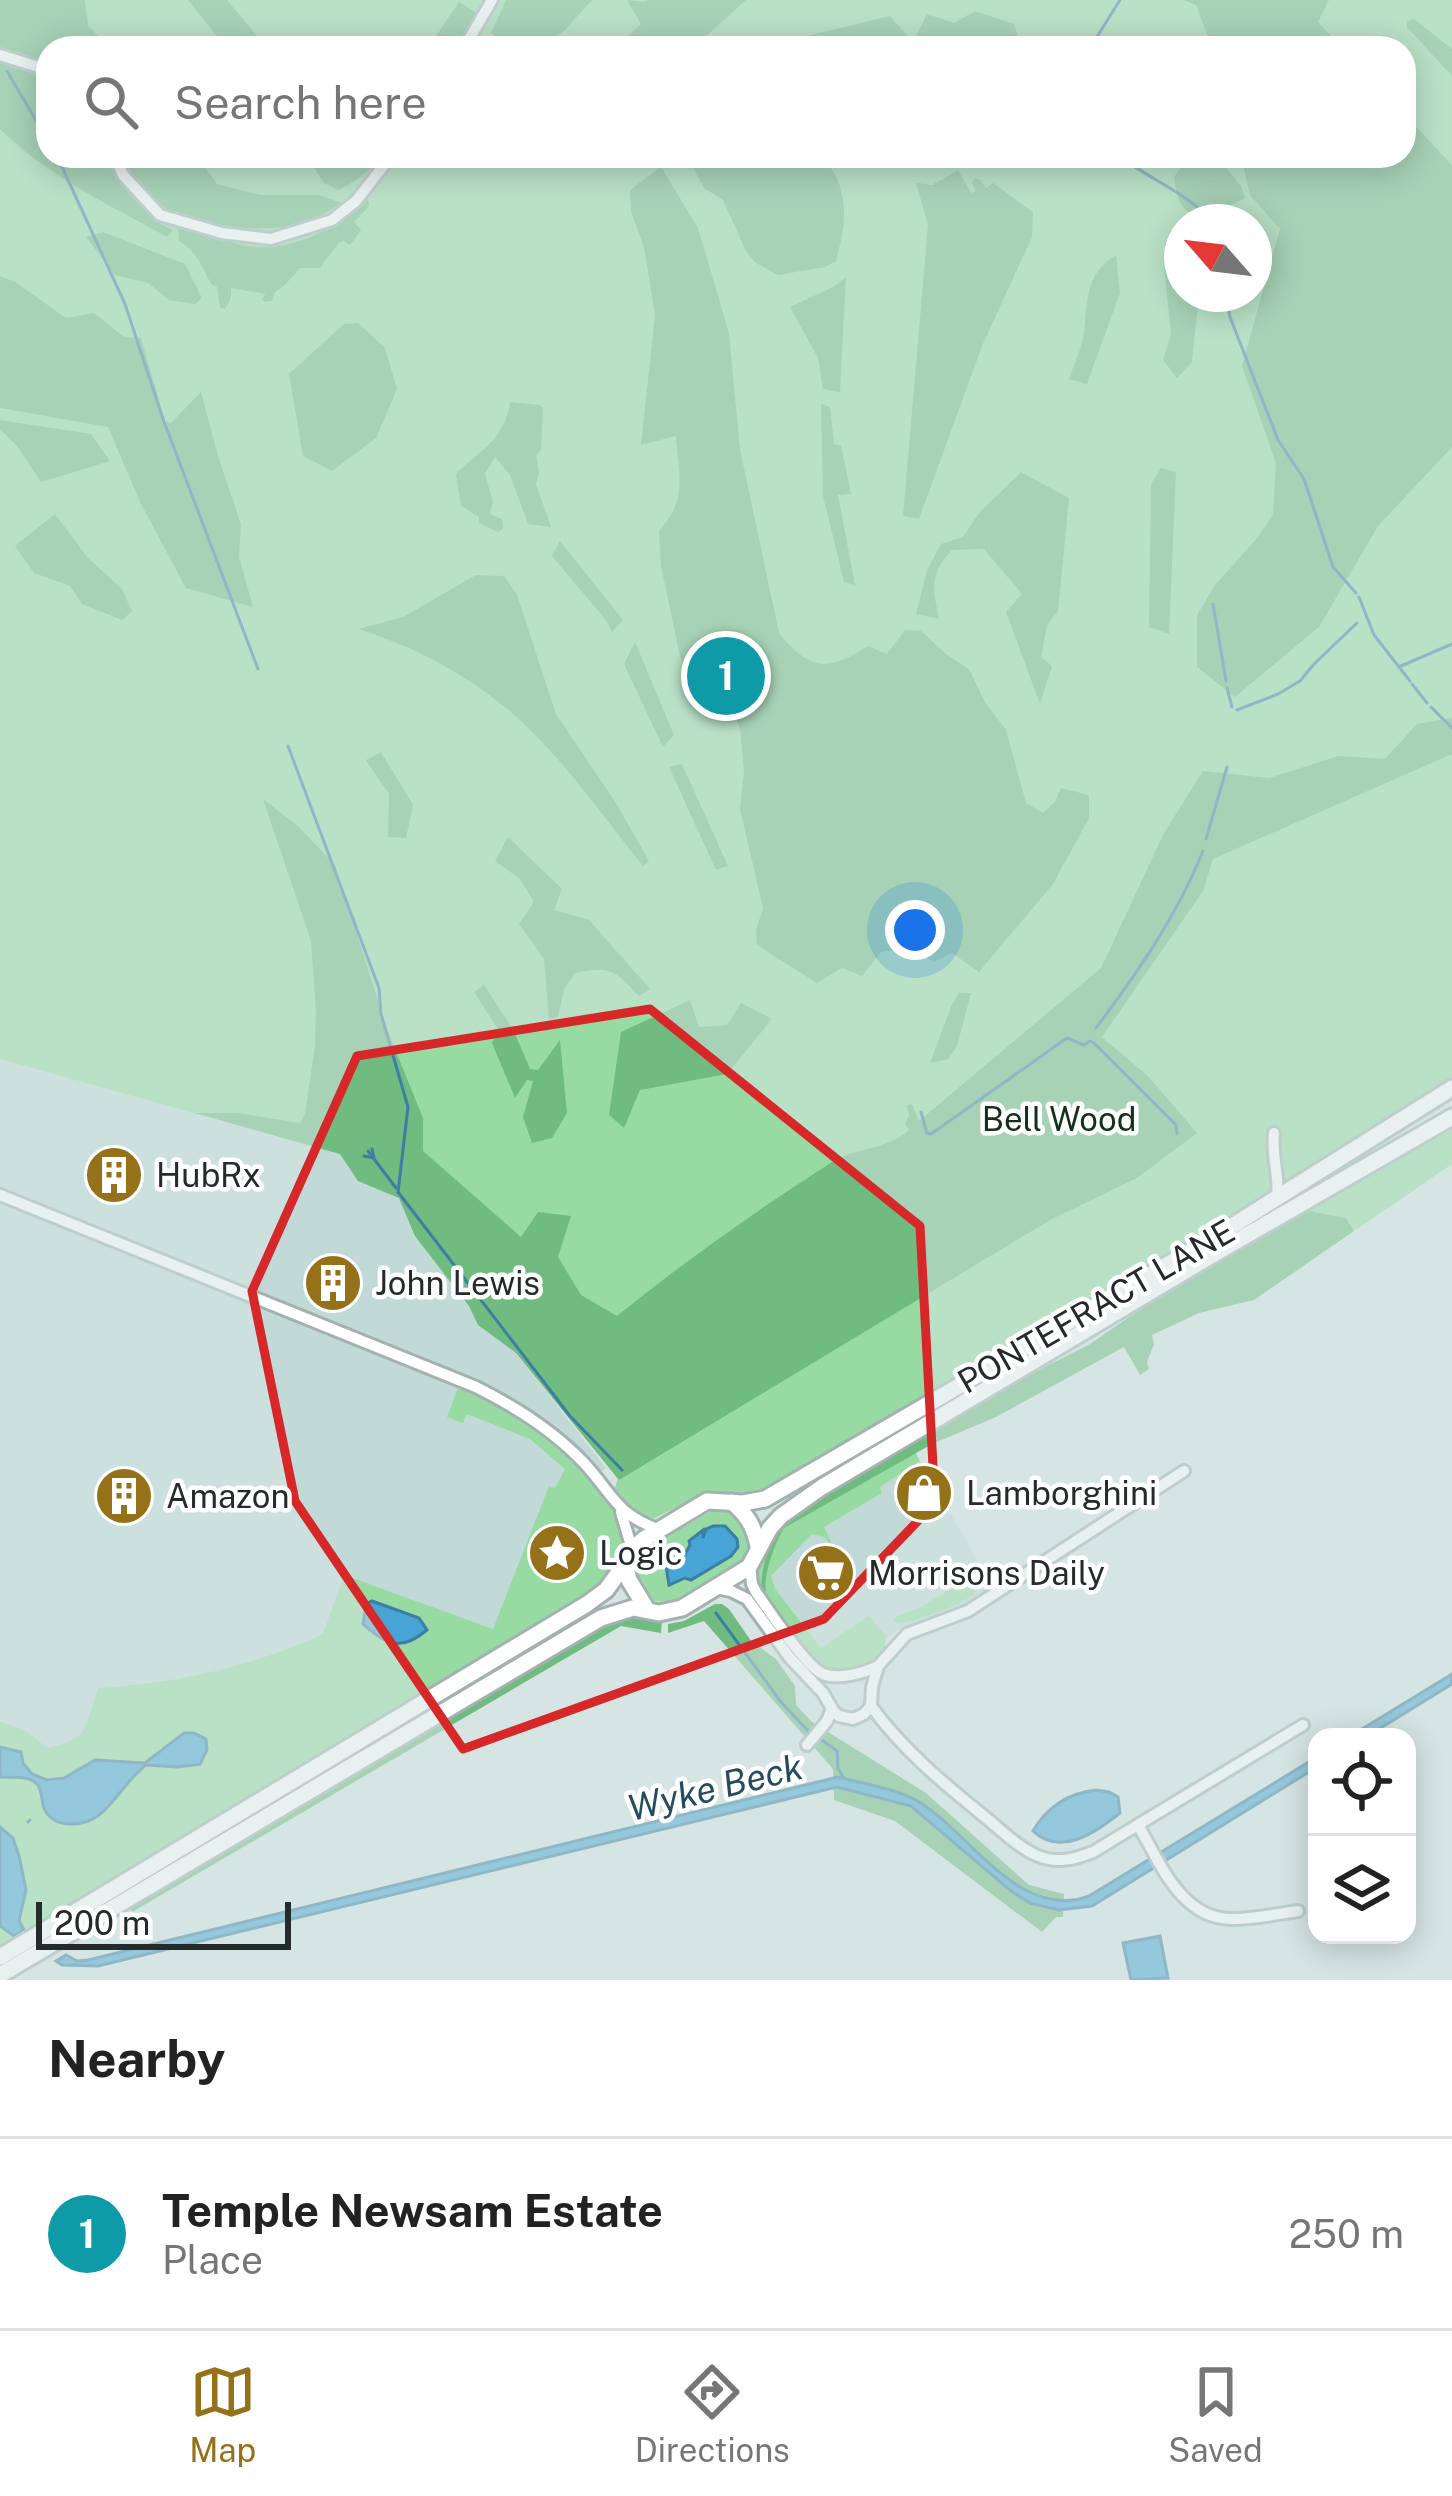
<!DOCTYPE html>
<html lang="en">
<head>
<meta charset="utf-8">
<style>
  body { margin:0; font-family:"Public Sans",sans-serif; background:#f2f2f2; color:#222 }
  .controls { position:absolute; right:36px; bottom:36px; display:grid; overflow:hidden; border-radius:24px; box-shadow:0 6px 30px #0003 }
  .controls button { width:108px; height:108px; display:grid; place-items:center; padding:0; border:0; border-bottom:3px solid #e0e0e0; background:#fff; color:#222; font:60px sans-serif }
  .compass { position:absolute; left:1164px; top:204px; width:108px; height:108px; border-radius:50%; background:#fff; box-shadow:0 6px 30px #0003; rotate:298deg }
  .scale { position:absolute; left:36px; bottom:30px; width:255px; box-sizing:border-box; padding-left:12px; border:6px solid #252a2a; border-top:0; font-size:33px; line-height:42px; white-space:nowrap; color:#252a2a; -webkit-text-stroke:9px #fff; paint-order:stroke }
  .you { position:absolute; left:915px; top:930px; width:42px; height:42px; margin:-30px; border:9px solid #fff; border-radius:50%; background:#1a73e8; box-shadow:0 0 0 18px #1a73e833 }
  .badge { display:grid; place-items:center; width:78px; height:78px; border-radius:50%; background:#95711a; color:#fff; font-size:39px; font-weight:700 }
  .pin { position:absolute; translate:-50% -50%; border:6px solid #fff; box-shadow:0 3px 12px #0006 }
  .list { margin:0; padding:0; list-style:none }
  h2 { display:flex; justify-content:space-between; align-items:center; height:156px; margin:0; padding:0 48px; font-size:51px }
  h2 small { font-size:39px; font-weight:400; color:#767676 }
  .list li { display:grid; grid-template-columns:78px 1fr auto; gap:36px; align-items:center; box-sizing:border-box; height:192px; padding:0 48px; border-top:3px solid #e0e0e0 }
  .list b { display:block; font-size:45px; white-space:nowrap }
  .list p { margin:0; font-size:39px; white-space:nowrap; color:#767676 }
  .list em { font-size:39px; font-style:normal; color:#767676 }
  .icon { flex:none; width:66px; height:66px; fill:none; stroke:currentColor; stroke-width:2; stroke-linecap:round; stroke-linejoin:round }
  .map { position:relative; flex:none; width:1452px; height:1980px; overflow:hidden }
  .search { position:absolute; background:#fff; box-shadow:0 6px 30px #0003; left:36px; right:36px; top:36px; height:132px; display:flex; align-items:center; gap:30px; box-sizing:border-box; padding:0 42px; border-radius:36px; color:#767676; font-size:45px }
  .sheet { height:348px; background:#fff }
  nav { display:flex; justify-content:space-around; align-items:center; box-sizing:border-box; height:168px; border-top:3px solid #e0e0e0; background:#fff; font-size:33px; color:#767676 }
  nav a { display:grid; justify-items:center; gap:6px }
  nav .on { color:#95711a }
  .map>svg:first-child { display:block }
  .built { fill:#c1dad8 }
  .green { fill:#97dba3; fill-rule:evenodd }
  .forest { fill:#70bb7f }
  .water { fill:#46a4d6; stroke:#3c7fa2; stroke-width:3 }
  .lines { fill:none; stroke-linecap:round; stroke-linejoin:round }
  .stream { stroke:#3c7fa2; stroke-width:3 }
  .minor-casing { stroke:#a3b1b0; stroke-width:16 }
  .highway-casing { stroke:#a3b1b0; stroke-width:21 }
  .minor { stroke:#fff; stroke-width:10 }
  .highway { stroke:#fff; stroke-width:15 }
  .marked { fill:none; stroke:#d62828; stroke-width:9; stroke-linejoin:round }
  .labels { text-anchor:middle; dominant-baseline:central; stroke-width:9; stroke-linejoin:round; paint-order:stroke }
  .park-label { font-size:33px; fill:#113118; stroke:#fff }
  .poi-label { font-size:33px; fill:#252a2a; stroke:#fff; text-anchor:start }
  .street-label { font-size:33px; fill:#252a2a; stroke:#fff }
  .water-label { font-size:36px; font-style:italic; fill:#244b61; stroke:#fff }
</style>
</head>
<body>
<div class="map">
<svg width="1452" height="1980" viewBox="0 0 1452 1980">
  <rect width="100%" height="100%" fill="#d6e5e4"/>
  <!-- built -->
  <g class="built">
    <path d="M0,1059L340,1154L358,1181L399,1198L415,1236L469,1306L478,1325L516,1353L606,1468L574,1493L597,1563L422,1678L0,1895Z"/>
    <path d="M920,1461L993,1587L962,1606L898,1629L887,1639L869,1617L822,1649L776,1590L771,1576L774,1571L807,1537L882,1492L880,1487Z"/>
  </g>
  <!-- green -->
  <g class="green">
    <path d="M0,0H1452V1085L1270,1196L772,1488L746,1495L707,1492L653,1519L637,1514L613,1492L618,1479L517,1353L478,1325L469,1306L415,1236L399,1198L358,1181L340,1154L0,1059ZM48,48H1404V156H48ZM1182,222H1254V294H1182Z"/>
    <path d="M1452,1125V1164L1354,1231L1346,1218L1304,1210Z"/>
    <path d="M461,1380L558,1440L620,1509L630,1535L617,1577L0,1957V1722L25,1730L47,1748C93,1739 83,1725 99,1688C176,1683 253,1667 323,1634L344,1575L493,1629L549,1486L555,1488L565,1469L530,1439L467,1414L463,1423L447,1417Z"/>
    <path d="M911,1445L920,1461L880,1487L882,1493L824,1527L835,1550L824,1537L812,1534L771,1576L776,1590L821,1648L869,1616L886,1636L885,1648L872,1663L864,1667L827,1671L814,1663L767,1601L758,1586L755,1569L777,1527Z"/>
    <path d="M713,1510C736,1508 741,1520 750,1538L745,1558L675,1603C667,1600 652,1603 646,1598C644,1596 643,1592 641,1589C632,1573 634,1566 643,1551Z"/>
    <path d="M969,1579L975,1590L974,1595C956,1606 912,1626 893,1622L895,1617L920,1607Z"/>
  </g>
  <!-- forest -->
  <g class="forest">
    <path d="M0,0H85L88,26L111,48H48V64L0,49Z"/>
    <path d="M188,0H227L267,48H226Z"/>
    <path d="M506,0H592L564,31L539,48H508L491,33Z"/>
    <path d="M627,0L643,2L650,0H746L693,48H615L641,24Z"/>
    <path d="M1184,0H1329L1318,22L1342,48H1212L1196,5Z"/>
    <path d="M459,2L477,13L457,48H428Z"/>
    <path d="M975,11L1014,24L1019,39H1045L1059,48H918L915,39L927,14L954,23Z"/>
    <path d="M890,16L907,35L903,48L866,36L857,48H841L834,42L817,48H787L799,38Z"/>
    <path d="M1414,19L1452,49V76L1407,27V21Z"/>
    <path d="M0,62L27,71L48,82V156H103C121,183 143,216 173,230L167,237C110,205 47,176 0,129Z"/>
    <path d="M1404,114L1452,165V447L1378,526L1319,627L1235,697L1197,667V615L1216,584L1259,536L1273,514L1276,463L1242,366L1280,229L1250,195L1241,156H1404Z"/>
    <path d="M122,156H197L217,184L260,195H319L342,203C296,233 251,234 198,219C190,217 179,215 171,211C151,202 132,175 122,156Z"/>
    <path d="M306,156H382C370,171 355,182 338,190L324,183Z"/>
    <path d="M687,156H823C850,190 847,220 836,261L825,267L778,275L756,263L746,251L723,200L704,188Z"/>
    <path d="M1189,156H1217L1241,186L1245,198L1228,207L1217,222H1197L1199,217C1179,211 1177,196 1174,177Z"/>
    <path d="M661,167L698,228L729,333L740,449L779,633C810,671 827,672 868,646L887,654L905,630L921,631L946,654L969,669L985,702L1006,730L1026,803L1043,813L1055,802L1061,788L1089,795V818L1053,884L979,972L952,953L934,962L913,947L881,952L862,976L842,968L817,983L757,945L756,930L763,908L740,809L744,772L740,729L732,707L705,714L680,656L661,566L659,531C688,499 679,475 676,436L641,445L655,315L644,247L631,212L630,190Z"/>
    <path d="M958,170L971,193L976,191L972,183L975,178L980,180L986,188L993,183L1033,212L1032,237L982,346L919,519L903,516L928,225L916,183L932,185Z"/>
    <path d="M368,200L369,206L354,222L361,230L350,245L344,241L338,243C334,253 325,257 321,268H300L284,286L275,292L272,301L265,302L262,300L265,294L231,288V298L225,309L220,308L217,287L212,285C201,267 199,253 179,241L178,230L182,227C207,232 231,245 256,247C298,250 338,226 368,200Z"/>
    <path d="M103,232L185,264L202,298L195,304L169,300L148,283L115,275L86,237Z"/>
    <path d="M1179,240L1182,241V294H1199L1192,362L1177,378L1163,360L1171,334L1163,257H1170Z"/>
    <path d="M1116,255L1120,293L1087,384L1069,379C1074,364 1082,348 1084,332C1088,301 1084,275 1116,255Z"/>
    <path d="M0,276L15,282L66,318L94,313L124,337L141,338L165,421L171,423L201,392L218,456L241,524L239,557L253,607L186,588L141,504L108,427L0,408Z"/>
    <path d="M846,277L840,392L823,389L818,358L790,307L833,287Z"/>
    <path d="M358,323L385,348L397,389L376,438L332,471L303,456L289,374L344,324Z"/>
    <path d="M510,402L539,405L543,408L541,450L536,455L539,472L536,484L551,527L528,524L510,475L495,457L485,474L493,502L490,511L492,515L502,519L503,529L498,532L479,523V517L461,506L456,474C482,448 504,441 510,402Z"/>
    <path d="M821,404L830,407L834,444L841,445L851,494L838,495L855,585L844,582L823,496Z"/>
    <path d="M0,420L91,434L110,461L41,482L17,446L0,429Z"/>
    <path d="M1161,468L1176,472L1169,634L1149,627L1151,484Z"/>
    <path d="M1021,472L1069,498L1058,611L1047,625L1041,657L1052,666L1040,704L1006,612L1022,594L984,549L952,550C929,573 933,589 939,619L916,614L927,570L941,544L963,537L979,513Z"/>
    <path d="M55,514L88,558L122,589L132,611L122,620L82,604L70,586L34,573L15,546Z"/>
    <path d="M560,541L623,620L612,632L606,620L552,556Z"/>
    <path d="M476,575L504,576L517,595L556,714L616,803L649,861L643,866C601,814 559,752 507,709C463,672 414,647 359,629L403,617Z"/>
    <path d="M635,642L674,735L663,747L624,664Z"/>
    <path d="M1452,718V754L1213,859L1203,891L1102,1037L1149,1077L1197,1133L1137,1178L1050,1220L619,1480L516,1353L478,1325L469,1306L415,1236L399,1198L358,1181L340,1154L195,1113H238L300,1123L305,1113L315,1046L316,1011L311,941L263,799L299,827L335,865L388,1032L423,1118V1151L521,1237L538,1212L571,1216L558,1257L581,1295L617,1316C685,1261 757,1210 832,1162C856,1147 887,1150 909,1130L905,1124L909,1115L907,1105L912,1104L919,1121L1101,968L1164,833L1203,771L1269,778L1339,756L1385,759L1417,724Z"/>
    <path d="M381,752L413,805L406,838L388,837L389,794L366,760Z"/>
    <path d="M682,764L728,866L716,870L669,767Z"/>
    <path d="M508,837L562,889L554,910L589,920L650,989L639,996C616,971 610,965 575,973L564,989L558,1017L549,1019L544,959L519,924L534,902L520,879L495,861Z"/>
    <path d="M484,985L513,1029L530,1069L538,1070L560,1040L567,1113L552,1138L532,1143L523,1117L533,1081L527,1080L515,1098L492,1043L499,1031L474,992Z"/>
    <path d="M959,993H971L957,1046L948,1059L930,1063L951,1007Z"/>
    <path d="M690,1000L699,1027L727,1025L741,1003L772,1019L727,1074L640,1090L624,1128L609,1115L621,1032Z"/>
    <path d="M1304,1210L1346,1218L1354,1231L1254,1300L1199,1313L1152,1335L1154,1344L1147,1362L1149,1369L1140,1375L1124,1347L996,1417L932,1444L784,1528C775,1542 763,1576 766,1591H762C759,1578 768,1545 776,1532C781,1524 791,1518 799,1512L1033,1373L1090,1344L1151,1302Z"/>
    <path d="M715,1604H722L729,1609L751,1641L776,1659L795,1686L796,1705L812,1722L926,1793L1029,1885L1064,1894L1063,1917H1056L1042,1932L895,1821L834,1800L833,1769L704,1621L668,1633V1624L684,1621Z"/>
    <path d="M635,1614L662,1620L661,1633L621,1626L132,1912L130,1904L484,1693C538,1673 575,1627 635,1614Z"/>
  </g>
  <!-- water -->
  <g class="water">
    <path d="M713,1526H725L737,1539L738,1547L731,1556L691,1580L685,1578L669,1585L666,1566L672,1556L685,1554L690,1545L689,1541L703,1530V1538L706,1529Z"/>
    <path d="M372,1601L419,1618L427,1630C401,1652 386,1645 363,1624L366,1604Z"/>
    <path d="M1452,1674V1684L1366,1737H1349Z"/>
    <path d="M184,1733H194L206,1739L207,1750L200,1764L178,1767L146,1765C127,1779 117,1801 99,1815C85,1826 57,1829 46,1812C40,1804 44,1792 37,1784C28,1775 12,1778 0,1777V1747L21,1752L23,1763L32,1774L47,1780L64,1778L95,1760L145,1763Z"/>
    <path d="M1317,1757V1767L1092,1906L1059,1910L1030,1903L1011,1891L911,1806L837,1787L98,1966L62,1965L56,1961L66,1955L77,1961L88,1960L838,1777C864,1784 896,1788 919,1802C970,1833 1020,1922 1089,1896Z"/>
    <path d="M1096,1790L1109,1792L1118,1797L1120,1813C1095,1833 1060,1857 1033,1831C1047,1807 1069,1793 1096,1790Z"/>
    <path d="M0,1827L13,1838L19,1856L26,1890L19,1921L24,1930L14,1936L0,1926Z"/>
    <path d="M1160,1936L1168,1978L1131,1980L1123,1943Z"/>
  </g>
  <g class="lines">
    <!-- stream -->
    <g class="stream">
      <path d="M939,44L972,48"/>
      <path d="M1090,48L1120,0"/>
      <path d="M7,71L48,141"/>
      <path d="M57,156L125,304L163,419L258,669"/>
      <path d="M1120,156C1146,178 1194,196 1211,222"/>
      <path d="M1226,294L1230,317L1278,440L1304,479L1333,567L1356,593"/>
      <path d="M1359,597L1374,635L1410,681"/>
      <path d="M1213,604L1226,681"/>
      <path d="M1401,666L1452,644"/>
      <path d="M1412,684L1427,703"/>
      <path d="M1227,688L1232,707"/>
      <path d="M1431,707L1452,728"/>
      <path d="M1237,710L1278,694L1300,681L1314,664L1357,623"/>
      <path d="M288,746L379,988L381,1014L408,1107L398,1192L570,1416L622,1470"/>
      <path d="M1206,839L1227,767"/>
      <path d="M1096,1028C1138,972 1177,916 1203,851"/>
      <path d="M921,1112L927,1133L931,1134L1067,1038L1084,1045L1090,1041L1094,1043L1176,1125L1177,1134"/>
      <path d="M368,1151L396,1188"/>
      <path d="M364,1156L374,1158L372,1149"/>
      <path d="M716,1613L781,1702L811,1734"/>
      <path d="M819,1738L837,1751L838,1769L844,1778"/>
      <path d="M28,1822L30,1820"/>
    </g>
    <defs>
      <g id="minor">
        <path d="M464,48L492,0"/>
        <path d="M0,55L48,70"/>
        <path d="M115,156L123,175L160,215L222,233L271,239L332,220L356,201L391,156"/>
        <path d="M1274,1133C1271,1155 1280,1176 1277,1199"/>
        <path d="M0,1195L476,1387C516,1407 553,1430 584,1463C613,1494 615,1514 660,1530"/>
        <path d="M621,1512L632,1549"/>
        <path d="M750,1565L752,1584L756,1592C769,1610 805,1666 823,1674C838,1680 864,1673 878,1666"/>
        <path d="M716,1588L731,1591L747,1599L790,1658L823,1693L834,1712L839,1716L853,1719L864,1714L871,1706L872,1687L878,1666L907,1634L968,1611L1184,1471"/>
        <path d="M871,1706C903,1750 943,1783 985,1817C1001,1830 1019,1848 1038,1856C1057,1864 1075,1859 1093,1852L1303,1725"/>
        <path d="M807,1745L827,1721L832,1709"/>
        <path d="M1138,1825C1160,1862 1181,1920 1233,1919C1254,1919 1277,1914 1298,1911"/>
      </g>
      <g id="highway">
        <path d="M732,1502C747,1515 754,1526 758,1546"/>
        <path d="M625,1564L629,1580L646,1608"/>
        <path d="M0,1957L587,1604L606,1590L625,1564L632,1549L644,1539L707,1501L743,1503L765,1499L1213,1238L1452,1088"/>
        <path d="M0,1975L601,1618L633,1608L659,1613L682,1608L749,1567L770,1528L781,1516L822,1487L1214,1254L1452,1117"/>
      </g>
    </defs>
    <!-- minor casing -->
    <use href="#minor" class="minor-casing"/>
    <!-- highway casing -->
    <use href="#highway" class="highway-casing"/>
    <!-- minor -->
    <use href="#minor" class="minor"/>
    <!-- highway -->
    <use href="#highway" class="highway"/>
  </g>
  <!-- marked area -->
  <path d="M0 0H1452V1980H0ZM650,1009L920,1226L935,1503L824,1619L463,1749L295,1501L252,1291L357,1056Z" fill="#d6e5e4" fill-opacity=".55" fill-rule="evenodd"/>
  <path class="marked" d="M650,1009L920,1226L935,1503L824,1619L463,1749L295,1501L252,1291L357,1056Z"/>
  <!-- icons -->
  <defs>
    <symbol id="building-disc" viewBox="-11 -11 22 22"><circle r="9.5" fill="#95711a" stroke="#fff"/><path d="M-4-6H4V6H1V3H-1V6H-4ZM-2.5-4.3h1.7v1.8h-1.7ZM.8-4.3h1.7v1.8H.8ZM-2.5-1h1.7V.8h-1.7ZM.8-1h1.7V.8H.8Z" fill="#fff"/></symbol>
    <symbol id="shop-disc" viewBox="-11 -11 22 22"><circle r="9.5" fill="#95711a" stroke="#fff"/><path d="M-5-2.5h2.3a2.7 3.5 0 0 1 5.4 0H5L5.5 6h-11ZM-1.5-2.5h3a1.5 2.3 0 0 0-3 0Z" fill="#fff"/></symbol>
    <symbol id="sight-disc" viewBox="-11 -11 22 22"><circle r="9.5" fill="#95711a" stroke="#fff"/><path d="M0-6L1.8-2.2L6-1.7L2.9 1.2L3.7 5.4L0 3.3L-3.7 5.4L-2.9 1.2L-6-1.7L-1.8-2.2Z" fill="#fff"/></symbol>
    <symbol id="supermarket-disc" viewBox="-11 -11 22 22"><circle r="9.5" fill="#95711a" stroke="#fff"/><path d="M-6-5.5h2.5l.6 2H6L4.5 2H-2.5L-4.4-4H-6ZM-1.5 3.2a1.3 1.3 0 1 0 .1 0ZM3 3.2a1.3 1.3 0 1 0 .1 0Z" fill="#fff"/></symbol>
  </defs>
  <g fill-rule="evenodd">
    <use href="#building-disc" x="81" y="1142" width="66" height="66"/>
    <use href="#building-disc" x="300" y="1250" width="66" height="66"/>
    <use href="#shop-disc" x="891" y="1460" width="66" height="66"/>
    <use href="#building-disc" x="91" y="1463" width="66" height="66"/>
    <use href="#sight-disc" x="524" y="1520" width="66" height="66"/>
    <use href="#supermarket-disc" x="793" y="1540" width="66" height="66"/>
  </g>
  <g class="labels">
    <!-- park labels -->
    <g class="park-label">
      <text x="1059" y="1119">Bell Wood</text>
    </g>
    <!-- poi labels -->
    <g class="poi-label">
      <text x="156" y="1175">HubRx</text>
      <text x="375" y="1283">John Lewis</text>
      <text x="966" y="1493">Lamborghini</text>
      <text x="166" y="1496">Amazon</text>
      <text x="599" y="1553">Logic</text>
      <text x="868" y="1573">Morrisons Daily</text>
    </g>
    <!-- street labels -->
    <g class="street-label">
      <text transform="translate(1096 1306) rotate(-30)">PONTEFRACT LANE</text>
    </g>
    <!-- water labels -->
    <g class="water-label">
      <text transform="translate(715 1787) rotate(-14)">Wyke Beck</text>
    </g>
  </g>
</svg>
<div class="controls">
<button><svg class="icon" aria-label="locate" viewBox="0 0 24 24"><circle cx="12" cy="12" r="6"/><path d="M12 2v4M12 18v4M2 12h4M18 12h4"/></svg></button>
<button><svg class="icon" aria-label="layers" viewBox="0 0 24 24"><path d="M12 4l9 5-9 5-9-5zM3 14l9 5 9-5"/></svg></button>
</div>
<svg class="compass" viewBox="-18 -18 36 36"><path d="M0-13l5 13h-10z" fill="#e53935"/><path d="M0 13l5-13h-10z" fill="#767676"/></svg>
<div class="scale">200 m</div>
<div class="you"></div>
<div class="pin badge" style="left:726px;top:676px;background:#0f9aa8">1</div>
<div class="search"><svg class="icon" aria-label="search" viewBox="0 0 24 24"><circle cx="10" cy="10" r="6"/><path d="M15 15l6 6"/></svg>Search here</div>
</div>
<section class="sheet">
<h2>Nearby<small></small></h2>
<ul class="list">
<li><span class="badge" style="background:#0f9aa8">1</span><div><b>Temple Newsam Estate</b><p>Place</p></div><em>250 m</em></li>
</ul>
</section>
<nav>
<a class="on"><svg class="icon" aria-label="map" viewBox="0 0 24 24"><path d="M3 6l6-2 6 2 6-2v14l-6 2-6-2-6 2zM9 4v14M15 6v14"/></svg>Map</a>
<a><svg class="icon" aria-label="directions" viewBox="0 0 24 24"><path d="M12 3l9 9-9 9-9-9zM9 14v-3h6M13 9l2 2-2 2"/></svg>Directions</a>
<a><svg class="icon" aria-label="saved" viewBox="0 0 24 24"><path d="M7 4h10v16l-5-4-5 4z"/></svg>Saved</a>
</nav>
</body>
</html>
